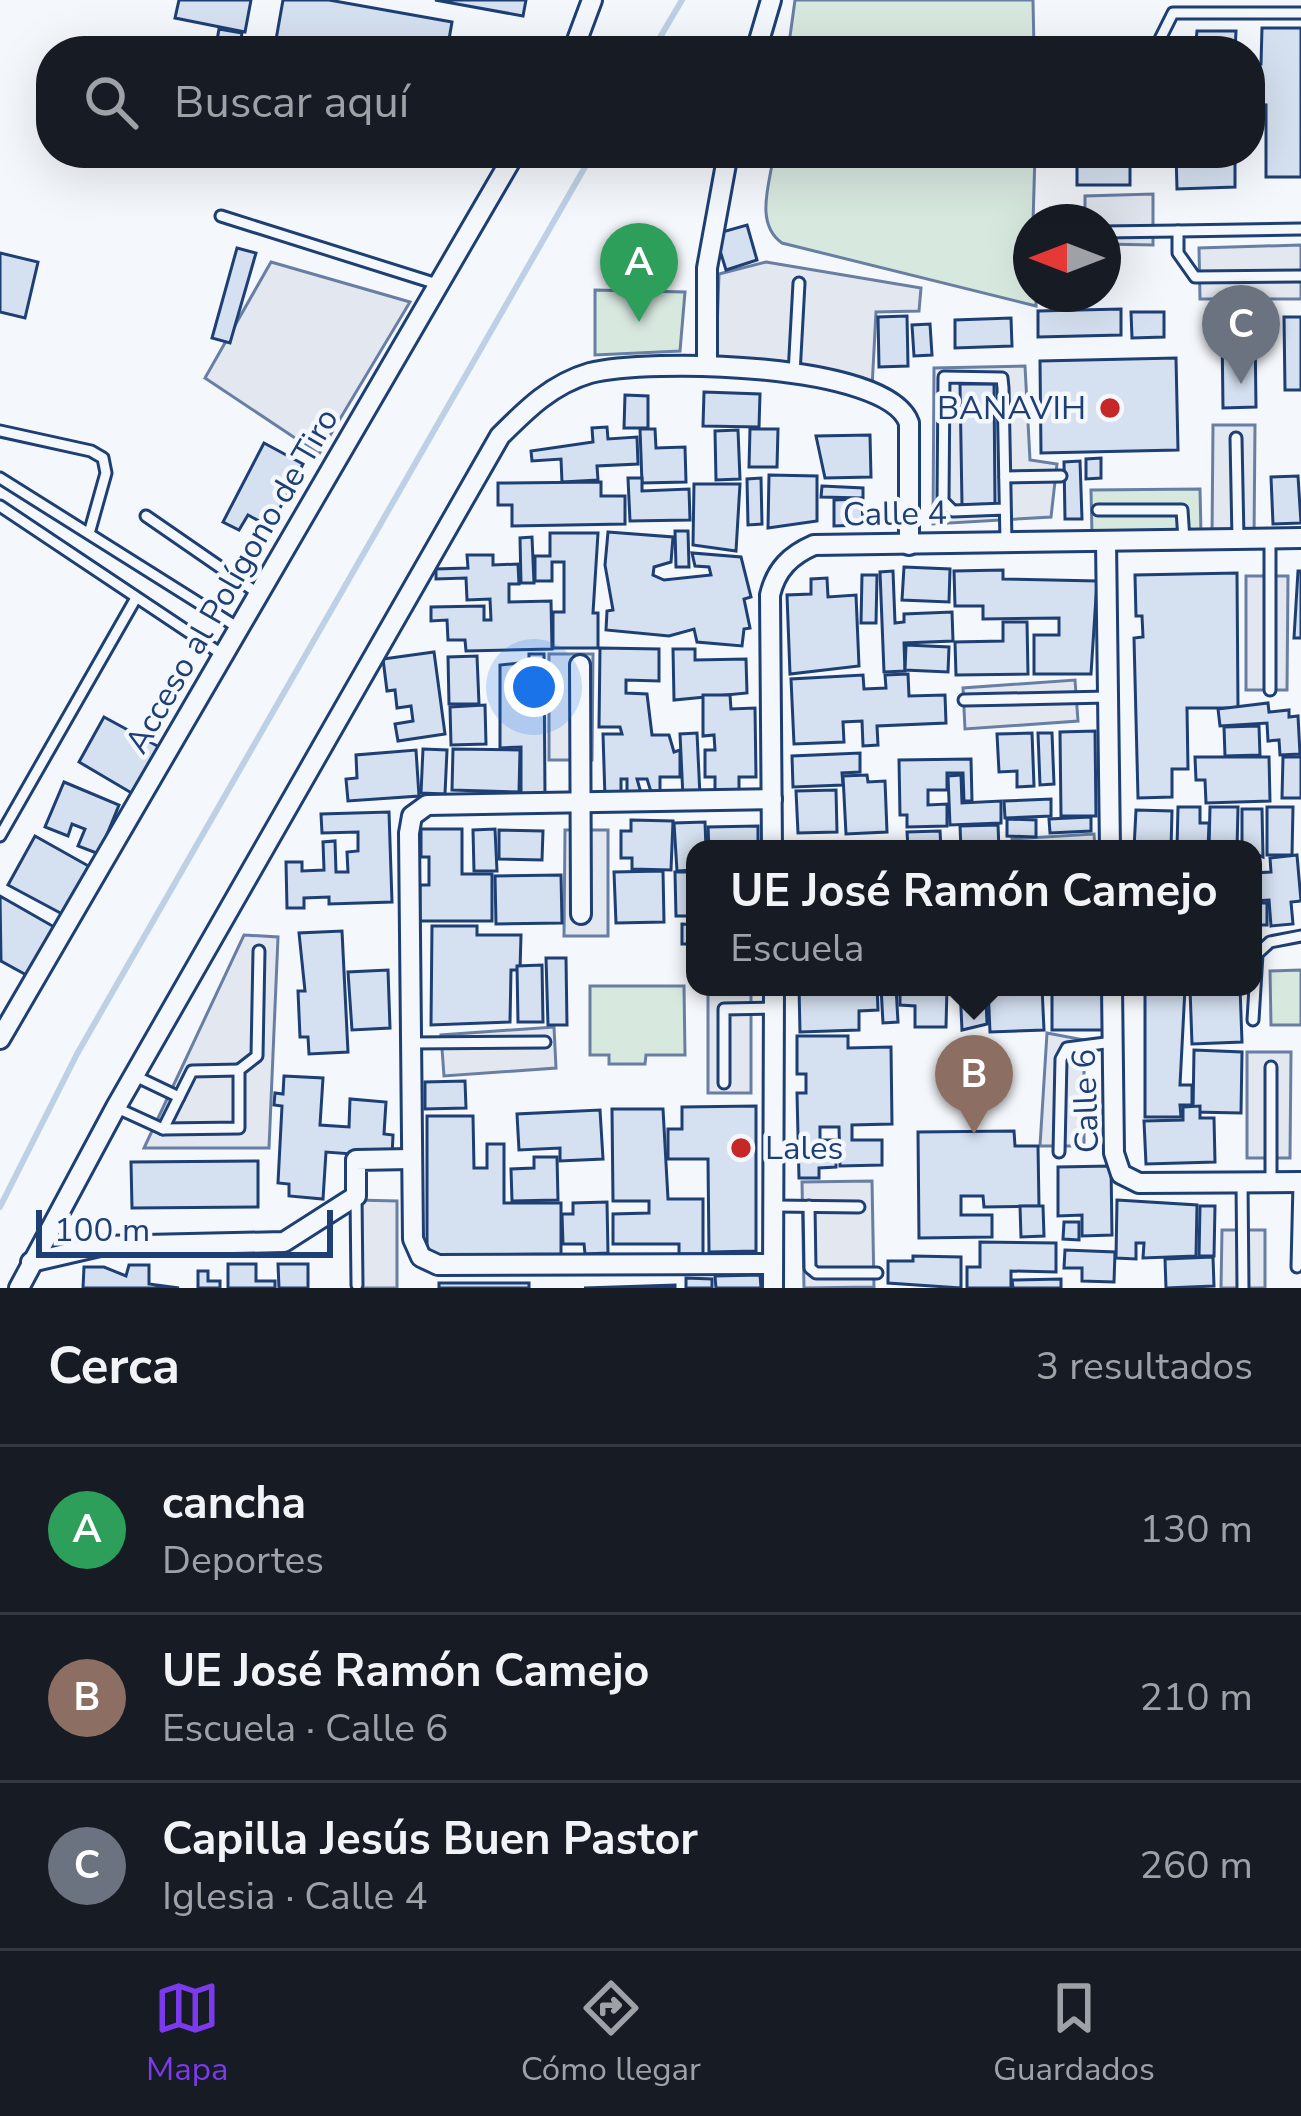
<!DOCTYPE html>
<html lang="es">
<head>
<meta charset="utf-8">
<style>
  body { margin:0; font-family:"Nunito Sans",sans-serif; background:#20242c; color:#f1f3f6 }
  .compass { position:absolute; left:1013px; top:204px; width:108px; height:108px; border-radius:50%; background:#171b24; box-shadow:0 12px 48px #0002; rotate:270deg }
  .scale { position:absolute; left:36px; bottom:30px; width:297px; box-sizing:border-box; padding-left:12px; border:6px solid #1d3f73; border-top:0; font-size:33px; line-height:42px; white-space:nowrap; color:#1d3f73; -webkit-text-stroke:9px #f4f7fb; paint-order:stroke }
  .you { position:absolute; left:534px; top:687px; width:42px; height:42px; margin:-30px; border:9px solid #fff; border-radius:50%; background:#1a73e8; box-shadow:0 0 0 18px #1a73e833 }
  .badge { display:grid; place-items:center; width:78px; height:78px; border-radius:50%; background:#7c3aed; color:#fff; font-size:39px; font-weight:700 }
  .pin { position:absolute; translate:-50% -99px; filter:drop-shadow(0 3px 6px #0008) }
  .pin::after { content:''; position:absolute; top:63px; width:42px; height:36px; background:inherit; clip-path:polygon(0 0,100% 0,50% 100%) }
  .popup { position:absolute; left:686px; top:840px; width:576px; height:156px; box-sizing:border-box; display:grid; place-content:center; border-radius:24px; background:#171b24; filter:drop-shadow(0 3px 9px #0005); font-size:39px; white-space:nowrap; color:#9ea1a6 }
  .popup b { font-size:45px; color:#f1f3f6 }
  .popup::after { content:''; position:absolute; left:50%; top:100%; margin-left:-24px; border:24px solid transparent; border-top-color:#171b24 }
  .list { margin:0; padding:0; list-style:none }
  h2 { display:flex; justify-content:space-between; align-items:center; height:156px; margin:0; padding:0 48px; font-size:51px }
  h2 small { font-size:39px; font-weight:400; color:#9ea1a6 }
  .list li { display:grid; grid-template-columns:78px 1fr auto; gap:36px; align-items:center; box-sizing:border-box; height:168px; padding:0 48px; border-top:3px solid #363941 }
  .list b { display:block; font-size:45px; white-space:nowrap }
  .list p { margin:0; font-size:39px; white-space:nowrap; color:#9ea1a6 }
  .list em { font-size:39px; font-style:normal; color:#9ea1a6 }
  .icon { flex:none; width:66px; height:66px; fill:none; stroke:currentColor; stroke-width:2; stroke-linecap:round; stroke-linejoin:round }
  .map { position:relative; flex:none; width:1301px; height:1288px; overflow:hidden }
  .search { position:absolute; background:#171b24; box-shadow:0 12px 48px #0002; left:36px; right:36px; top:36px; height:132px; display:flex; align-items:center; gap:30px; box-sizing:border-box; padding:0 42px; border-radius:48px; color:#9ea1a6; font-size:45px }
  .sheet { height:660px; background:#171b24 }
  nav { display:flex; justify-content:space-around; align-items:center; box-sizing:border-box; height:168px; border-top:3px solid #363941; background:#171b24; font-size:33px; color:#9ea1a6 }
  nav a { display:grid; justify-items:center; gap:6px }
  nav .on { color:#7c3aed }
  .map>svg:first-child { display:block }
  .green { fill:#d7e8df; stroke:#687fa3; stroke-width:3 }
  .parking { fill:#e3e8f0; stroke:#687fa3; stroke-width:3 }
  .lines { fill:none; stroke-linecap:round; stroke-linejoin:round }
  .stream { stroke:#bed0e5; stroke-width:6 }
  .building { fill:#d5e0f0; stroke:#1d3f73; stroke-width:3 }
  .service-casing { stroke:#1d3f73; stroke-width:15 }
  .minor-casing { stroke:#1d3f73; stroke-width:24 }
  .service { stroke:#f4f7fb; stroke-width:9 }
  .minor { stroke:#f4f7fb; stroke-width:18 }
  .poi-dot { fill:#c62828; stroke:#f4f7fb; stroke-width:4.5 }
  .labels { text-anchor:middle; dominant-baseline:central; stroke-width:9; stroke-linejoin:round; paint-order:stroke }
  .poi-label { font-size:33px; fill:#1d3f73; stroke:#f4f7fb; text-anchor:end }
  .street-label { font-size:33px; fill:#1d3f73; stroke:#f4f7fb }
</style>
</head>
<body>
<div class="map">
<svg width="1301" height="1288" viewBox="0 0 1301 1288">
  <rect width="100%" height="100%" fill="#f4f7fb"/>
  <!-- green -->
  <g class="green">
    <path d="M795,0H1033L1034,51H788Z"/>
    <path d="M774,153H1035L1031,294H1036V306L782,243C754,223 770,183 774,153Z"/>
    <path d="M595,290L685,292L680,351L595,355Z"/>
    <path d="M1200,489L1201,534L1092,535L1091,490Z"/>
    <path d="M1301,970V1025H1271L1270,971Z"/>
    <path d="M590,986H684L685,1055H646L645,1064H609V1055H590Z"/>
  </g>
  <!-- parking -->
  <g class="parking">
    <path d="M1153,194V245L1103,244V222H1085V196Z"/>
    <path d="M1301,245V299H1200L1199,248Z"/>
    <path d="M271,262L410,302L319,454L205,378Z"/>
    <path d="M766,262L921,288L919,311L876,312L872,388L716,358L719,274Z"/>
    <path d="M1025,366L1030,460L1057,464L1051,517L933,524L934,368Z"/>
    <path d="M1213,425H1255L1254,539H1212Z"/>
    <path d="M1246,576H1288L1287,690H1246Z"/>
    <path d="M549,654H593L592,760H549Z"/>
    <path d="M1075,680L1078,721L965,729L963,688Z"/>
    <path d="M565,830H608V936H564Z"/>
    <path d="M1094,834L1095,849H1013L1012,839Z"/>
    <path d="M244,935L278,937L269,1148H144Z"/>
    <path d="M708,987L751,988V1093H708Z"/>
    <path d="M554,1027L556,1068L444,1076L441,1035Z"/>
    <path d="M1047,1033L1084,1040V1146H1040Z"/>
    <path d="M1247,1052H1291L1290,1158H1247Z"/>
    <path d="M872,1181L874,1287L804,1288L802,1182Z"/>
    <path d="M354,1200L397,1201V1288H354Z"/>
    <path d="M1222,1230H1265V1288H1221Z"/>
  </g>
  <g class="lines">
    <!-- stream -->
    <g class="stream">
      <path d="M652,51L682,0"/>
      <path d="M0,1207L77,1054L593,153"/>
    </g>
  </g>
  <!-- building -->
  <g class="building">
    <path d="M179,0H251L245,32L175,18Z"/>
    <path d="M283,0H329L452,22L447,51H274Z"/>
    <path d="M435,0H526L523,16Z"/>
    <path d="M1262,28H1301V177H1266V105L1250,104V64H1261Z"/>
    <path d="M219,29L242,33L239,51H215Z"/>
    <path d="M1197,31H1236L1235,51H1195Z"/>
    <path d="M168,42L209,49V51H166Z"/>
    <rect x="1077" y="153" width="53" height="32"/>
    <path d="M1176,153H1235V187L1177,189Z"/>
    <path d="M747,225L757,260L726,270L715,234Z"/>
    <path d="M237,248L256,253L230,343L212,338Z"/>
    <path d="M0,253L38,262L25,318L0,312Z"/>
    <path d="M1121,309V335L1038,337V311Z"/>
    <path d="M1131,312H1164V337L1132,338Z"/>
    <path d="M907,316L908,366L879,367L878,317Z"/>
    <path d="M1284,317H1301V390H1285Z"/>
    <path d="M1011,318L1012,346L955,348V320Z"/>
    <path d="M930,324L932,355L914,356L912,325Z"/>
    <path d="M1222,329H1255L1256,407L1223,408Z"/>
    <path d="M1176,358L1178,450L1041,453L1040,361Z"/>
    <path d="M960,384H994L995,505H962Z"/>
    <path d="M704,392L760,394L759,427L703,426Z"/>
    <path d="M625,395L648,396V428H624Z"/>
    <path d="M607,427L608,439L637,437L638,464L597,466L598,480L562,482L561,459L532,461L531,451L593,442L592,428Z"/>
    <path d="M640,429H655L656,448L685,447L686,482L642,483Z"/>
    <path d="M750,429H778L777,467H749Z"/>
    <path d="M738,430L740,479L716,480L715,431Z"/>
    <path d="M870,435L871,477L825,478L816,436Z"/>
    <path d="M264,443L303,464L270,527L248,515L239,530L223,522Z"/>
    <path d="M1101,458V478L1086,479V459Z"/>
    <path d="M1080,461L1082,519H1065L1064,462Z"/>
    <path d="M769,475L817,476V521L768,528Z"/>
    <path d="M1298,476L1301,523L1273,524L1271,477Z"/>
    <path d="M628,478H642V491L689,489L690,520L630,521Z"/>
    <path d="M761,478L762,524L748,525L747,479Z"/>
    <path d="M601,482V496H625V524L512,526V505H498V483Z"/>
    <path d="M694,484H740L736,551L693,545Z"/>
    <path d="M822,486L863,488V498L821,497Z"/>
    <path d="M862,499L863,525L834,526V500Z"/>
    <path d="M675,531H688L689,567H676Z"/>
    <path d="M608,532L673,537L671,562L654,567L653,575L664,580L711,575L709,567L695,566L692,553L741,557L751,597L744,599L750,628L744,629L742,646L697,642L694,629L669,636L606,630L607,611L613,610L605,565Z"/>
    <path d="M550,533H598L593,613H598V648H553V612H564V562H552V581H535V556H550Z"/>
    <path d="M532,537L534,583H521L520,538Z"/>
    <path d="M467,555H493V565L518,564L519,584H509V602L551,601L552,649L466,651L465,640H448L447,620L431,621V607L484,606V620H491L490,599L467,600L466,578L436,579V569L468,568Z"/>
    <path d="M904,567L950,569L949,602L902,600Z"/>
    <path d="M1003,570V579L1097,581L1091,674H1034V635H1059V618L983,619V606H955L954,571Z"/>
    <path d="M893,571L895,623L904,622V614L952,612L953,641L904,643L905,671L884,672L880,572Z"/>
    <path d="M1298,571H1301V638H1294Z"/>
    <path d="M1237,573L1238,708H1187L1188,769H1172V797L1138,798L1134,638L1143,637L1142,616H1136L1135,575Z"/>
    <path d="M862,575H877L876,623H861Z"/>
    <path d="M827,578L828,597L856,595L859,666L790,674L787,595L811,594V579Z"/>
    <path d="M1003,622H1027L1028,674L956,675L955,642L1003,641Z"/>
    <path d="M906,645L949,647L948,672L905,670Z"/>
    <path d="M600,648L659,649V681L626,680V693L647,694L652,735H669L674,752L680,750V777H660V793L652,795L647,779H637L641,793L627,797V779H621V798H605L603,734H622L620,727H599Z"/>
    <path d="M673,649H695V660L746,659L747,693L674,700Z"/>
    <path d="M434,652L445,734L398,741L395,724L413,721L411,706L397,708L395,690L387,691L383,659Z"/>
    <path d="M529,654H544L545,797H521V747L500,748V665L529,662Z"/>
    <path d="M477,656L479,704H449L448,657Z"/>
    <path d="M908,674L909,696L945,695L946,723L877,726L878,745L863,746L862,721L843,722L844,742L794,744L791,679L863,675L864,689L886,688L885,675Z"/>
    <path d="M703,695H730L731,709L755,708L756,777H739V795H715V777H705V750H715L714,735L703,736Z"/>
    <path d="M1268,703L1269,712L1289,710V717L1298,716L1300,754L1280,755L1279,740L1268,741L1267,723L1220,726L1218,709Z"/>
    <path d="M485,705L486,744L451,745L450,707Z"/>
    <path d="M104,717L161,748L135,795L79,762Z"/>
    <path d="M1259,726L1260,755L1225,756L1224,727Z"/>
    <path d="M1095,731L1096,816H1061L1060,732Z"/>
    <path d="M697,733L700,796L683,797L680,734Z"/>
    <path d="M1032,733L1034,786L1017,787V771L999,772L997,734Z"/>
    <path d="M1038,733H1052L1054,784L1040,785Z"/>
    <path d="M423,749L447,750L445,794L421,793Z"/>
    <path d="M453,749L520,750L519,792L452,790Z"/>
    <path d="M416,750L419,796L348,801L346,779L357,778L356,755Z"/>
    <path d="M1301,752V798H1282L1283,757H1301Z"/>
    <path d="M860,753V772L842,773L843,785L793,787L792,756Z"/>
    <path d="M1195,757H1269L1270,801L1206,803L1205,780H1196Z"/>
    <path d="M971,759L972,801H964L963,773H947V790H928V805L947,804V826L907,827V815H900L899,760Z"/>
    <path d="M867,775L868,782L885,781L887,832L846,834L843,776Z"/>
    <path d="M961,775L962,803L1001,801V823L950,825L948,776Z"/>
    <path d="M64,782L119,805L99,854L78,846L85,829L72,824L68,836L45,827Z"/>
    <path d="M836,790L837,832L798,833L796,791Z"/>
    <path d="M1051,799V816L1005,818L1004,801Z"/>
    <path d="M1178,807H1200V823H1209L1208,849H1177Z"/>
    <path d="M1210,807H1238L1237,849H1209Z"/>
    <path d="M1267,807H1293L1292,855H1267Z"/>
    <path d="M1242,809H1262L1263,857L1242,849Z"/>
    <path d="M1136,810L1172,811L1171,849H1134Z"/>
    <path d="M389,812L392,902L329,904V897L304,898V908H287L286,862H302V871L324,870L323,842L335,841L336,872H348L347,852L358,851V832L322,833L321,814Z"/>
    <path d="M1091,817V831L1050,833L1049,819Z"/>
    <path d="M1007,819L1036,820V837L1007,836Z"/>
    <path d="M631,820L673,821L671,870L632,869V858H621V831H631Z"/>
    <path d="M705,822L706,849H695V870L677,871L674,823Z"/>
    <path d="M998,825L999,849H961L960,826Z"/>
    <path d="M758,826V849H709L708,827Z"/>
    <path d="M421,829H462V874H492V921H420V885H429V857H421Z"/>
    <path d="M495,829L497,871H474L473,830Z"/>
    <path d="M499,830L543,831L542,860L499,859Z"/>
    <path d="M940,831L941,849L908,847L907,832Z"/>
    <path d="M35,836L92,868L66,916L8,885Z"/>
    <path d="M1297,855L1301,901L1291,902L1293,924L1271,926L1269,900L1253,901V873L1271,872L1270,858Z"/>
    <path d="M663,871L664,922L616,923L614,872Z"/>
    <path d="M675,872H695V916H676Z"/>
    <path d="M561,875L562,923L496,924L495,876Z"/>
    <path d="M0,896L56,928L30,977L1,961Z"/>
    <rect x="1253" y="903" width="14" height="22"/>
    <path d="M682,924L695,925V944H682Z"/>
    <path d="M432,926H477V935H521L520,970H511L510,1022L431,1025Z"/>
    <path d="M342,931L348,1052L309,1054L308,1037H300L298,991H305L299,933Z"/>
    <path d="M546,958H566L567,1025H548Z"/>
    <path d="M542,965L543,1022H518L517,966Z"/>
    <path d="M388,970L390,1028L352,1030L348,972Z"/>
    <path d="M799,987H877L878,1010L859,1011V1030L800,1032Z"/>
    <path d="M881,987H896L898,1022L883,1023Z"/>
    <path d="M900,987H947L946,1027H915V1006L900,1005Z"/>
    <path d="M960,987H971V1000L986,999L987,1024L962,1030Z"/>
    <path d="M988,987H1042L1044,1030L990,1032Z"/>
    <path d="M1083,987V992L1103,991L1104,1030H1052V989Z"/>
    <path d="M1240,987L1242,1042L1192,1044L1190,988Z"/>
    <path d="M1145,988H1185L1180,1085H1192V1105H1180L1181,1117H1145Z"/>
    <path d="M797,1036H848V1048L891,1047L892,1124L852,1125V1140H882V1165L840,1166L839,1127H820V1140H836V1167L819,1168V1178H799L797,1093H806V1074H797Z"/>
    <path d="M1194,1050L1242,1052L1241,1113L1193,1112Z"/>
    <path d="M284,1076L323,1078L320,1125L349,1127L350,1099L386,1102L384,1134L393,1135L392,1157L326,1152L323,1199L289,1196V1184L278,1183L282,1106L274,1105L275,1093L283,1094Z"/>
    <path d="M465,1081L466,1108L425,1109V1082Z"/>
    <path d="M756,1106V1251L709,1252L708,1159H668V1129H682V1107Z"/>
    <path d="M1200,1106V1118H1214L1215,1162L1146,1164L1144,1121L1183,1120V1107Z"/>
    <path d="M612,1109H663L668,1199H703V1254H679V1244H613V1214L649,1213V1201H613Z"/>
    <path d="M600,1110L603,1159L560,1161V1148L519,1150L517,1114Z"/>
    <path d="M427,1116H473L474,1168H487V1144H504V1203H561V1254L427,1255Z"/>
    <path d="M1014,1131L1015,1146H1038L1039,1206L984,1207L983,1196H961V1215H992V1237L919,1238L918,1132Z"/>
    <path d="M534,1157H557L558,1200L512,1201L511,1169L534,1168Z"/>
    <path d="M258,1161V1207L132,1208L131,1162Z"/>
    <path d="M1111,1166L1112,1235L1082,1236V1215L1058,1216V1167Z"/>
    <path d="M1117,1200L1197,1205L1196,1256L1143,1258L1144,1243H1136V1259L1116,1258Z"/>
    <path d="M607,1202L608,1253L585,1254L584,1244H563L562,1214H573V1203Z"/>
    <path d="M1020,1206H1043L1044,1236L1021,1237Z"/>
    <path d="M1200,1206H1215L1214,1256H1199Z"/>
    <path d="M1064,1222H1079V1240L1063,1239Z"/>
    <path d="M980,1242L1056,1243V1272L1011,1271V1288H967V1267H980Z"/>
    <path d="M1065,1250L1115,1252L1114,1282L1082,1281V1268H1064Z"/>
    <path d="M913,1256L961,1257V1288L888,1283V1261H913Z"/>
    <path d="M1213,1257L1214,1286L1166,1288L1165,1259Z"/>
    <path d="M228,1264H256V1281H275V1288H228Z"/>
    <path d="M278,1264H308V1288H279Z"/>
    <path d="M129,1265H149V1284L179,1288H83L84,1267H104L126,1276Z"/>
    <path d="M198,1271H208V1281H220V1288H198Z"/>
    <path d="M760,1275L761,1288H716L715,1276Z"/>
    <path d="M686,1278L712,1279V1288H686Z"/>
    <path d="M1061,1279V1288H1013L1012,1280Z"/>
    <rect x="439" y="1283" width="90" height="5"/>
    <path d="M675,1285V1288H584Z"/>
  </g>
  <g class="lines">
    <defs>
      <g id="service">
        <path d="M1154,51L1173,13H1301"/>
        <path d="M221,216L437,284"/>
        <path d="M1301,229L1178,231V253L1195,277L1301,276"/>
        <path d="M1103,232L1178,231"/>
        <path d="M794,374L799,283"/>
        <path d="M0,431L91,451L103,458L106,473L90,530"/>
        <path d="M1236,438L1238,539"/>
        <path d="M1005,477L1061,476"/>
        <path d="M0,478L237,627"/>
        <path d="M0,506L223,655"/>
        <path d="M1005,509L953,511L943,501L944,377L1002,378L1003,388L1006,542"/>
        <path d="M1098,510H1182L1184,540"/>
        <path d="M146,516L259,594"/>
        <path d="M1270,539V690"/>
        <path d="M964,700L1108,697"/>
        <path d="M0,836L136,598"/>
        <path d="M1253,1020L1257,954L1270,942L1301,936"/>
        <path d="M411,1043L545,1042"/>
        <path d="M1271,1067V1182"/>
        <path d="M135,1076L179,1097"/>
        <path d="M724,1083V1009L774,1008"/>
        <path d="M117,1108L163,1129L239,1128V1070L257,1056L259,951"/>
        <path d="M163,1129L192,1071L239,1070"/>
        <path d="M1059,1152L1061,1059L1067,1048L1113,1042"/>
        <path d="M1242,1182L1243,1288"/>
        <path d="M356,1196L357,1285"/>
        <path d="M774,1206L859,1207"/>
        <path d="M809,1206L810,1268L816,1273H877"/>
        <path d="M1297,1267L1299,1183"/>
      </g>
      <g id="minor">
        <path d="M573,51L592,0"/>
        <path d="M756,51L771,0"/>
        <path d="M707,362V268L728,153"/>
        <path d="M1106,541L1110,849"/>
        <path d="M580,665L581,914"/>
        <path d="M772,799L427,805L412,816L409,833L413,1239L421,1257L438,1265L773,1264"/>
        <path d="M772,849L770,595C776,569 791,555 814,545L1301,538"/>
        <path d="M1112,987L1114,1153L1121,1174L1139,1183L1301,1182"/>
        <path d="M0,1039L515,153"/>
        <path d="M31,1262L100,1246L284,1242L356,1196V1160L411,1159"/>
        <path d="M19,1288L116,1107L500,436C527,409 552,384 590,373C646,358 888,362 909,423V545"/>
        <path d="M773,1288L774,987"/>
      </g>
    </defs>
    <!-- service casing -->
    <use href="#service" class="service-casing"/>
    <!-- minor casing -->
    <use href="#minor" class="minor-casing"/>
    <!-- service -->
    <use href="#service" class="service"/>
    <!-- minor -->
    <use href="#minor" class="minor"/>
  </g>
  <!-- markers -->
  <g class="poi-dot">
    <circle cx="1110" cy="408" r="12"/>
    <circle cx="741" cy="1148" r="12"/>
  </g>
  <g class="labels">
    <!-- poi labels -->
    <g class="poi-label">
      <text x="1086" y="408">BANAVIH</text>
      <text x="765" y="1148" text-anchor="start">Lales</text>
    </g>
    <!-- street labels -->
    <g class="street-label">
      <text transform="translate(895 514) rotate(-1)">Calle 4</text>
      <text transform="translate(232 581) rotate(-60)">Acceso al Polígono de Tiro</text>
      <text transform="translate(1086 1101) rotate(-92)">Calle 6</text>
    </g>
  </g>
</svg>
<svg class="compass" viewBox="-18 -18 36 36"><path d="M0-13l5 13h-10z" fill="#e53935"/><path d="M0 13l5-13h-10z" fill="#9ea1a6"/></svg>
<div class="scale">100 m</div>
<div class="you"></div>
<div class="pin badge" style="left:639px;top:322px;background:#2e9e5b">A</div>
<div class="pin badge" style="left:974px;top:1134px;background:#8d6e63">B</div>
<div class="popup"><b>UE José Ramón Camejo</b>Escuela</div>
<div class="pin badge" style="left:1241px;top:384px;background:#6b7280">C</div>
<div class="search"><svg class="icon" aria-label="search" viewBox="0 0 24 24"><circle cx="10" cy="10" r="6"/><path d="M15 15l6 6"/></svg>Buscar aquí</div>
</div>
<section class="sheet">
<h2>Cerca<small>3 resultados</small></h2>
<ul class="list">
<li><span class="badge" style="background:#2e9e5b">A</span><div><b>cancha</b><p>Deportes</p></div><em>130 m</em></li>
<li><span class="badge" style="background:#8d6e63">B</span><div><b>UE José Ramón Camejo</b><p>Escuela · Calle 6</p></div><em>210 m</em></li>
<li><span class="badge" style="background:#6b7280">C</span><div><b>Capilla Jesús Buen Pastor</b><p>Iglesia · Calle 4</p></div><em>260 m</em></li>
</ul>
</section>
<nav>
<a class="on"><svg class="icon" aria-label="map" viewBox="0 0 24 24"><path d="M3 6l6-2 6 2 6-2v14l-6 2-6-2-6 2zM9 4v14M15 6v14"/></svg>Mapa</a>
<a><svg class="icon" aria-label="directions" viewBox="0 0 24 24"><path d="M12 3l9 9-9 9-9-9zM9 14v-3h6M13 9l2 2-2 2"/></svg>Cómo llegar</a>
<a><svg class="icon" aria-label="saved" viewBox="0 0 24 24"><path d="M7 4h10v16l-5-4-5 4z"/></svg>Guardados</a>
</nav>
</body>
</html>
